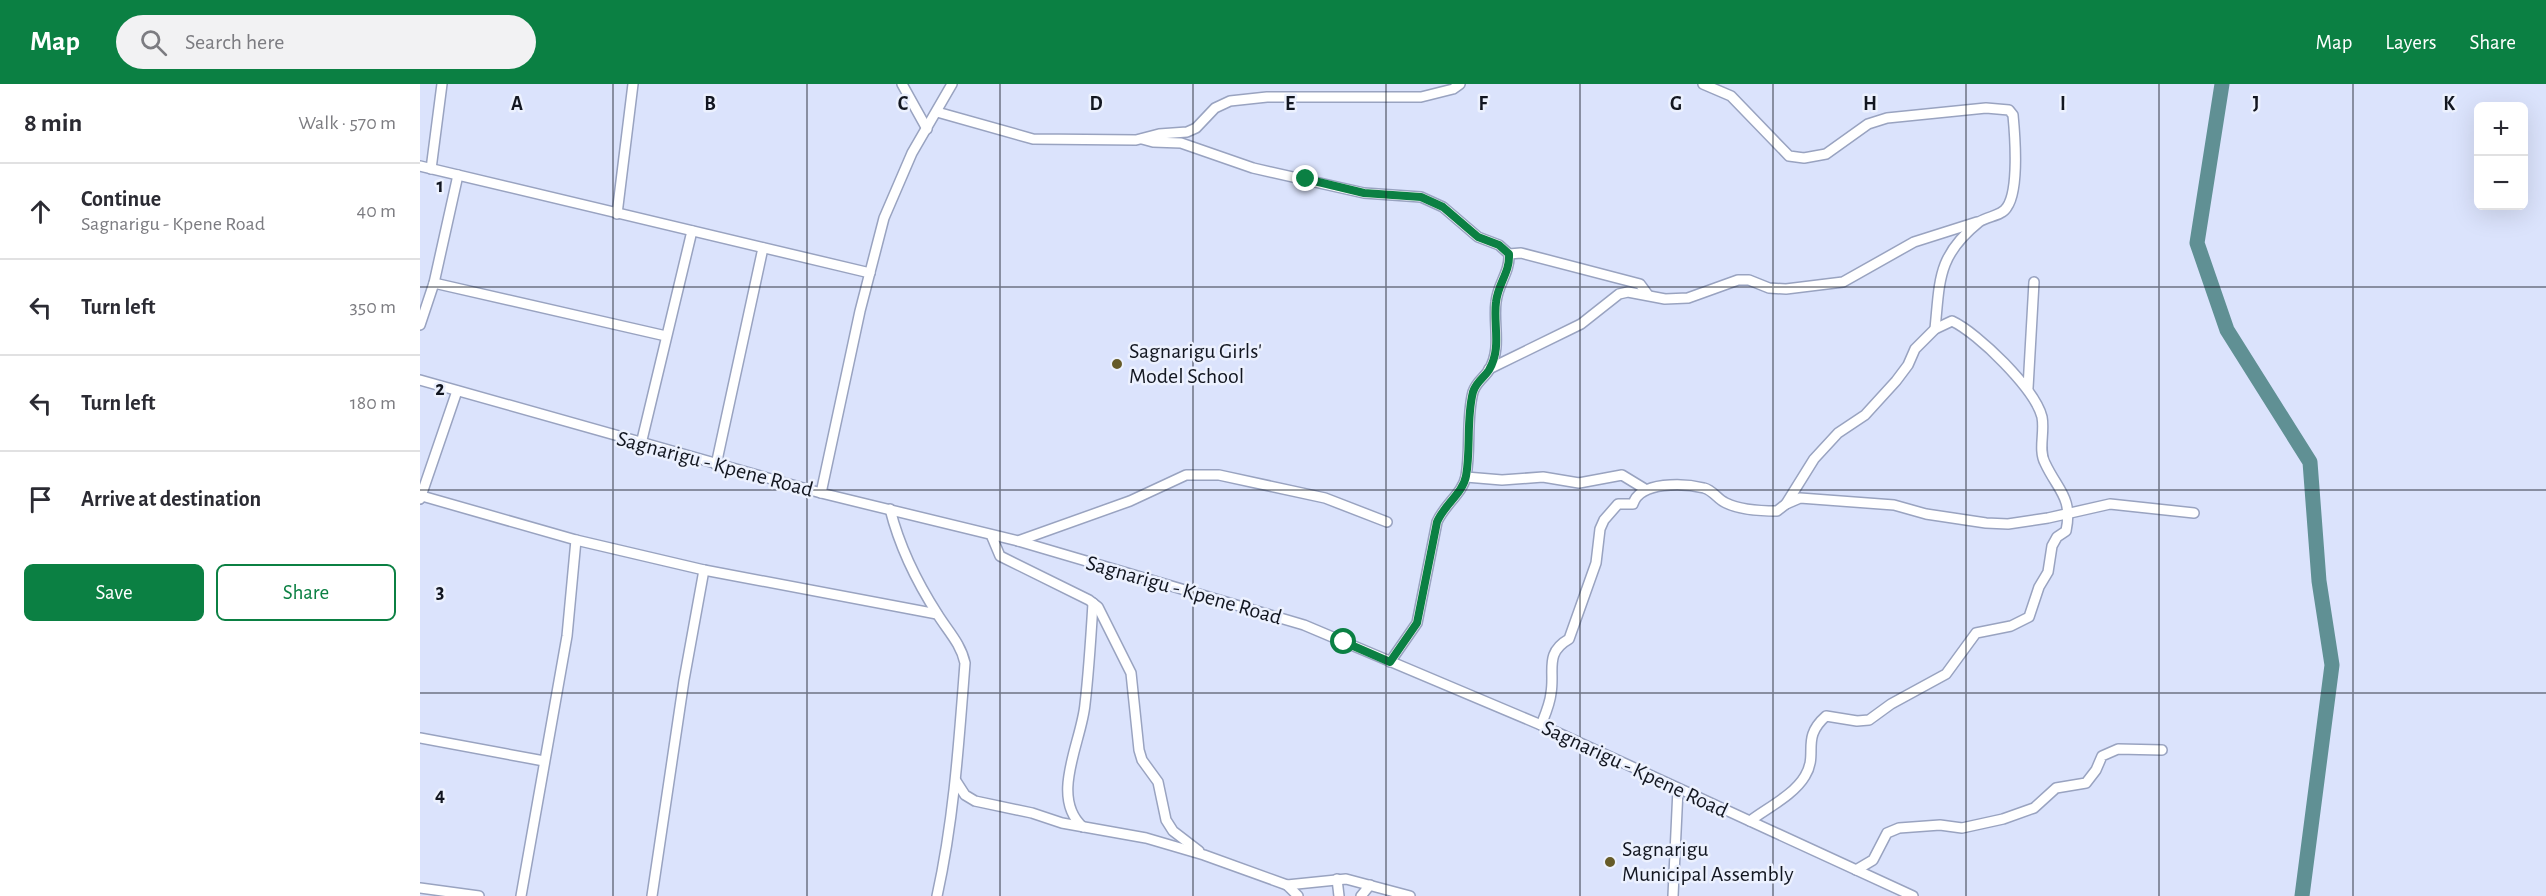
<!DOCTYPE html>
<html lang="en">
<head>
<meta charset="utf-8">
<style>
  body { margin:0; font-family:"Alegreya Sans",sans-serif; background:#f2f2f3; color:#2b2b33 }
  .controls { position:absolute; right:18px; top:18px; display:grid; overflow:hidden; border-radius:9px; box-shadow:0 6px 24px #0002 }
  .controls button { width:54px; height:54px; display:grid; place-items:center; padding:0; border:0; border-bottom:2px solid #e1e1e2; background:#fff; color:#2b2b33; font:30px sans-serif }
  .stop { position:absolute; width:18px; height:18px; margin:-14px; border:4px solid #0b8043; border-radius:50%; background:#fff }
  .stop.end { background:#0b8043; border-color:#fff; box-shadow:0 2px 6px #0008 }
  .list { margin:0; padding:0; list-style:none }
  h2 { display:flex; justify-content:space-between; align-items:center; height:78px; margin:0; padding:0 24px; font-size:26px }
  h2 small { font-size:20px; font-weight:400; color:#7c7c81 }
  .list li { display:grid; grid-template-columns:39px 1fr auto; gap:18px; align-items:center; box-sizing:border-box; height:96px; padding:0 24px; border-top:2px solid #e1e1e2 }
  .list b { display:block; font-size:22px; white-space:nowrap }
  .list p { margin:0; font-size:20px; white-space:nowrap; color:#7c7c81 }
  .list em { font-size:20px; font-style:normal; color:#7c7c81 }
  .actions { display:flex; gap:12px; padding:18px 24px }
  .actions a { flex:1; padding:14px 0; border:2px solid #0b8043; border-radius:9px; text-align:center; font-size:21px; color:#0b8043 }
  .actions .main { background:#0b8043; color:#fff }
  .icon { flex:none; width:33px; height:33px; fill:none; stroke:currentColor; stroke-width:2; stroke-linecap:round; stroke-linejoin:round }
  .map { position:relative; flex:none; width:2126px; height:812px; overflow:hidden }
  header { display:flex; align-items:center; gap:36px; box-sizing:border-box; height:84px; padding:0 30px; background:#0b8043; color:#fff }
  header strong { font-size:28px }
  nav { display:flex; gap:33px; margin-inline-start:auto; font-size:21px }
  .search { width:420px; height:54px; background:#f2f2f3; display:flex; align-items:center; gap:15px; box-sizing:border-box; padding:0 21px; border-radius:33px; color:#7c7c81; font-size:22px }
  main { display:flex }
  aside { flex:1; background:#fff }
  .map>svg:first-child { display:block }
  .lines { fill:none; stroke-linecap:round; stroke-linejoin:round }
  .river { stroke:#609094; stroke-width:15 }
  .minor-casing { stroke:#99a3c0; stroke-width:12 }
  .minor { stroke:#fff; stroke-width:9 }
  .route { stroke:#0b8043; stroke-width:8 }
  .grid { fill:none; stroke:#121620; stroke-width:1.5; stroke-opacity:0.55 }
  .poi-dot { fill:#665b28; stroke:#ecf1fe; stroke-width:2 }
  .labels { text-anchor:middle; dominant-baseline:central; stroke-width:5; stroke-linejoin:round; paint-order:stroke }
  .poi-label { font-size:22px; fill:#121620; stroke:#ecf1fe; text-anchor:start }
  .street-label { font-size:22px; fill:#121620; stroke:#ecf1fe }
  .grid-label { font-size:20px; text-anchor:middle; font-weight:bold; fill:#121620; stroke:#ecf1fe; stroke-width:5; stroke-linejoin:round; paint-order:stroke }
</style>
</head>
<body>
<header>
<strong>Map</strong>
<div class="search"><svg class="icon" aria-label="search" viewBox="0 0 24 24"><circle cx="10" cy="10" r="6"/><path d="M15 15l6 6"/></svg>Search here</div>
<nav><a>Map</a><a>Layers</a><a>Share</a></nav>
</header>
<main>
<aside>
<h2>8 min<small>Walk · 570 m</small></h2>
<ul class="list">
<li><svg class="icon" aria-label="ahead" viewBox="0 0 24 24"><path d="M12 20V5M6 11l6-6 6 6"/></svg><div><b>Continue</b><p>Sagnarigu - Kpene Road</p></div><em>40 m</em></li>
<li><svg class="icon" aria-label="left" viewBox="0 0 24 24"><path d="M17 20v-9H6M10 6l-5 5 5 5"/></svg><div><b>Turn left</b></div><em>350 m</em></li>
<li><svg class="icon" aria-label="left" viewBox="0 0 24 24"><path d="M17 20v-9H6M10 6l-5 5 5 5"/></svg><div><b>Turn left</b></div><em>180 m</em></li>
<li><svg class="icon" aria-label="arrive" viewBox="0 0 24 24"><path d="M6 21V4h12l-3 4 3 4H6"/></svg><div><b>Arrive at destination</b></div></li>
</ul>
<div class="actions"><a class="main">Save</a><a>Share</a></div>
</aside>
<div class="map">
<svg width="2126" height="812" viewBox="0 0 2126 812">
  <rect width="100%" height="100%" fill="#dbe3fc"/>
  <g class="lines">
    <!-- river -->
    <path class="river" d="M1802,0L1777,159L1807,246L1890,378L1899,497L1912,581L1882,812"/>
    <defs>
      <g id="minor">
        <path d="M482,0L507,45"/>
        <path d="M1283,0L1311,12L1369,72L1384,74L1406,70L1448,40L1467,34L1566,24L1589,26L1593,31C1595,52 1599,106 1587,123C1582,132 1568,132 1559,138C1517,172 1520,196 1515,245"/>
        <path d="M517,28L613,55L716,56L739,50L767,48L776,44L795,24L810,17L847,13H1001L1033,5L1040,0"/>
        <path d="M722,55L733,58L761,59L833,84L944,109L1001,113L1023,123L1058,153L1079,161L1089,170C1090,189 1078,199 1076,218C1073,241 1082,264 1069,286C1064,294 1056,298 1053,308C1046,335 1051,365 1046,392C1043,409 1024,421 1017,438L997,539L970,578"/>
        <path d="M0,82L450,189"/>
        <path d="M11,85L22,0"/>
        <path d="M197,130L213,0"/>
        <path d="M1089,170L1101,169L1220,200L1228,211"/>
        <path d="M14,199L246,252"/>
        <path d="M0,241L14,199L38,91"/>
        <path d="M1069,285L1161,240L1199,210L1208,208L1245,215L1268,214L1318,196H1329L1349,204L1366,205L1423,198L1494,158L1557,138"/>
        <path d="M0,296L401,409L598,457L884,541L1121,641L1493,812"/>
        <path d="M1608,304L1614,198"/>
        <path d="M221,360L272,147"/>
        <path d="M296,381L343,164"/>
        <path d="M1046,393L1082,396L1123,393L1159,399L1202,391L1225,405"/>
        <path d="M401,409L440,227L464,134L492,69L532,0"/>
        <path d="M2,412L156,456L284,486L517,530"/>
        <path d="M0,415L37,307"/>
        <path d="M1366,420L1380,414L1474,421L1506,430L1566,439L1588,440L1628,434L1690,420L1774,429"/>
        <path d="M470,425C479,461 498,500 518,531C528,547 541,560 545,579C539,657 534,735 517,812"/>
        <path d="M572,453L580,472L669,516L678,523L711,589L719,666L722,676L738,698L746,736L753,747L779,767"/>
        <path d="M598,457L710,417L766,391H799L905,414L967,438"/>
        <path d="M1121,641C1125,631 1130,620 1131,609C1135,587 1124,569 1149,555L1176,479L1180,445L1184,436L1198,420H1213C1220,397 1264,399 1284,404C1293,406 1298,416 1306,419C1320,426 1342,427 1357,427L1366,420L1394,375L1418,349L1445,331L1476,297L1488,281L1495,265L1515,245L1532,237C1558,249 1615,305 1622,333C1625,348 1618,366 1625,379C1638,407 1653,413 1646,447L1637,453L1632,462L1628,488L1619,503L1609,533L1591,542L1556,549L1526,590L1471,620L1449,636L1437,637L1406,632C1380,655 1399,669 1385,692C1374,711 1347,724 1330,737"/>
        <path d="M0,654L124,677"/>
        <path d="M536,697L545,711L555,717L612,729L642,739L726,754L784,771L867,801L926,795L990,812"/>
        <path d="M663,743C629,713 662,657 665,620C669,586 671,552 673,519"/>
        <path d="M1436,786L1453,776L1467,749L1479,744L1520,741L1542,744L1583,735L1614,724L1636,704L1666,699L1676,686L1682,672L1698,665L1742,666"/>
        <path d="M917,795L919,812"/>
        <path d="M867,801L878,812"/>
        <path d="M0,804L59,812"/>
        <path d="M101,812L147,552L156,456"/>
        <path d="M232,812L264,596L284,486"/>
        <path d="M941,812L950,801"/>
        <path d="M1253,812L1258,705"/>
      </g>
    </defs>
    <!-- minor casing -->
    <use href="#minor" class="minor-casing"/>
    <!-- minor -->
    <use href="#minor" class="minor"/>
  </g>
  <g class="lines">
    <!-- route -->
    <path class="route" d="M886,95L944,109L1001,113L1023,123L1058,153L1079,161L1089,170C1090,189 1078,199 1076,218C1073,241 1082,264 1069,286C1064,294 1056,298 1053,308C1046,335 1051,365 1046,392C1043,409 1024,421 1017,438L997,539L970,578L924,558"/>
  </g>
  <!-- grid -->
  <path class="grid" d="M193,0V812M387,0V812M580,0V812M773,0V812M966,0V812M1160,0V812M1353,0V812M1546,0V812M1739,0V812M1933,0V812M0,203H2126M0,406H2126M0,609H2126"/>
  <!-- markers -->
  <g class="poi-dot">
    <circle cx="697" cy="280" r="6"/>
    <circle cx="1190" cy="778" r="6"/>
  </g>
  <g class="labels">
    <!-- poi labels -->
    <g class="poi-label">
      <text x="709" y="267">Sagnarigu Girls'<tspan x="709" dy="25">Model School</tspan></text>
      <text x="1202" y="765">Sagnarigu<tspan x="1202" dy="25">Municipal Assembly</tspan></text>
    </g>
    <!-- street labels -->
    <g class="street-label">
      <text transform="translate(295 380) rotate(15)">Sagnarigu - Kpene Road</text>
      <text transform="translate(764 506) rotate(16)">Sagnarigu - Kpene Road</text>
      <text transform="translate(1215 685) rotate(25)">Sagnarigu - Kpene Road</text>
    </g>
  </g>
  <g class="grid-label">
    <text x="97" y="26">A</text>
    <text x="290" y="26">B</text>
    <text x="483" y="26">C</text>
    <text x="676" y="26">D</text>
    <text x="870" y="26">E</text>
    <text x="1063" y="26">F</text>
    <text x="1256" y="26">G</text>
    <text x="1450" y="26">H</text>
    <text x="1643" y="26">I</text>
    <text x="1836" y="26">J</text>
    <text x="2029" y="26">K</text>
    <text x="20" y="108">1</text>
    <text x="20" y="311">2</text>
    <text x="20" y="514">3</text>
    <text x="20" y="717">4</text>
  </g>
</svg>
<div class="controls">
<button>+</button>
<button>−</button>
</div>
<div class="stop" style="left:924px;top:558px"></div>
<div class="stop end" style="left:886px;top:95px"></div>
</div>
</main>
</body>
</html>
